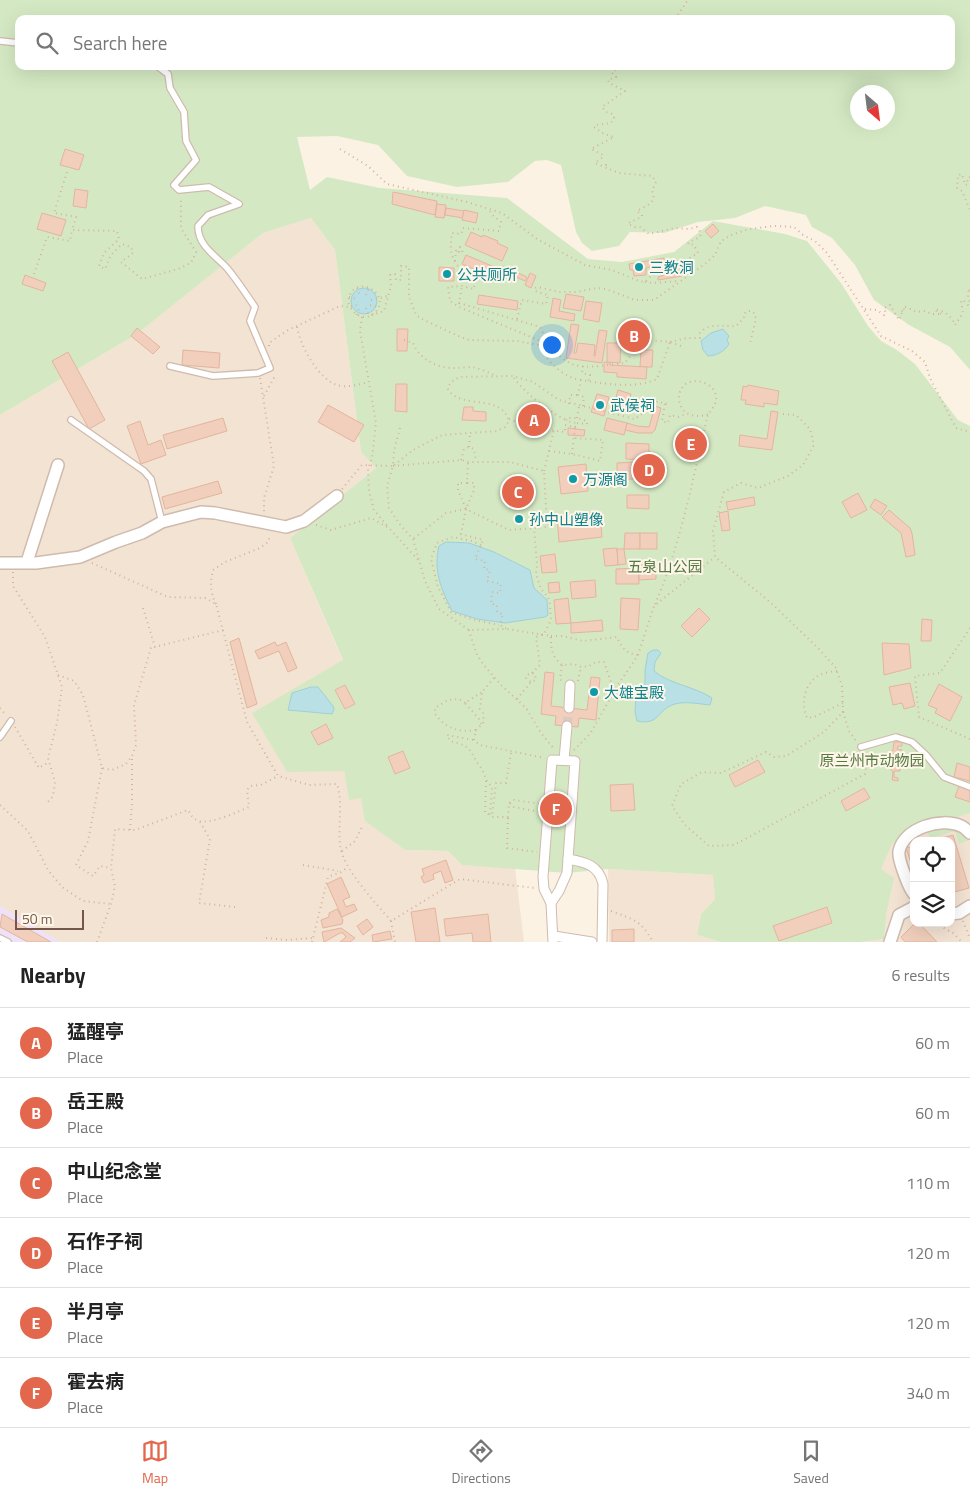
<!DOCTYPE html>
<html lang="en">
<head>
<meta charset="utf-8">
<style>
  body { margin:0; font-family:"Titillium Web","Noto Sans SC",sans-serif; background:#f2f2f2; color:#222 }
  .controls { position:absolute; right:15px; bottom:15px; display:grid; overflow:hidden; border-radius:10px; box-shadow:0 5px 20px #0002 }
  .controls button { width:45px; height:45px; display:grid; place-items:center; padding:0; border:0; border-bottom:1px solid #e0e0e0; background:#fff; color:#222; font:25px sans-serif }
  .compass { position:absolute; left:850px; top:85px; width:45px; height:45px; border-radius:50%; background:#fff; box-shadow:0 5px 20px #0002; rotate:152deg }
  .scale { position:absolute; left:15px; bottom:12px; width:69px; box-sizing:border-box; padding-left:5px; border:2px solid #74574a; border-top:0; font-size:14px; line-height:18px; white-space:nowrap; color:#74574a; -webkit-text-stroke:4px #fff6ea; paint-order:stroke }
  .you { position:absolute; left:551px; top:344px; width:18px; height:18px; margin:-12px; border:4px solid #fff; border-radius:50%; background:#1a73e8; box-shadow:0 0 0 8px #1a73e833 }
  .badge { display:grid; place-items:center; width:32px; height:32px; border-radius:50%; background:#e3674c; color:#fff; font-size:16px; font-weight:700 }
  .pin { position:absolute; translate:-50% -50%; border:2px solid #fff; box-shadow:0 1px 5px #0006 }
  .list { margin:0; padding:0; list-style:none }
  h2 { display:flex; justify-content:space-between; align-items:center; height:65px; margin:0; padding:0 20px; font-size:21px }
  h2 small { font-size:16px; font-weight:400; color:#767676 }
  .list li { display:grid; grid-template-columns:32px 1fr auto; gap:15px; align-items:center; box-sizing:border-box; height:70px; padding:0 20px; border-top:1px solid #e0e0e0 }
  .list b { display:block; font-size:19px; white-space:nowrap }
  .list p { margin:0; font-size:16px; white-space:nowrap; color:#767676 }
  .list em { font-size:16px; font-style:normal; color:#767676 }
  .icon { flex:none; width:28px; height:28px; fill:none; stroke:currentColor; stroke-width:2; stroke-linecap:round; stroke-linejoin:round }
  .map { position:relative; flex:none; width:970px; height:942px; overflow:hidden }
  .search { position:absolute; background:#fff; box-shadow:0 5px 20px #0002; left:15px; right:15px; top:15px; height:55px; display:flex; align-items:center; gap:12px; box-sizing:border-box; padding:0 18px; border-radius:10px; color:#767676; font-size:19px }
  .sheet { height:485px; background:#fff }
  nav { display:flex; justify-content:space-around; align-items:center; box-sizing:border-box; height:70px; border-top:1px solid #e0e0e0; background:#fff; font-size:14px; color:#767676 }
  nav a { display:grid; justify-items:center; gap:2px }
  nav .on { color:#e3674c }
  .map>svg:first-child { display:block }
  .residential { fill:#f3e3d3; fill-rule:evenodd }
  .education { fill:#efe1f8 }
  .green { fill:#d4e9c3; fill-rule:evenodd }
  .water { fill:#b9e0e5; stroke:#9fd0d6 }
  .building { fill:#f1cfbc; stroke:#e3b59d }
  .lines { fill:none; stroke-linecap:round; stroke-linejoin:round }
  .pedestrian-tunnel { stroke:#dacbbe; stroke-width:9; stroke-dasharray:9 4.5; stroke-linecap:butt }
  .service-casing { stroke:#cfbbae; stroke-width:8 }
  .pedestrian-casing { stroke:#cfbbae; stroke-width:11 }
  .minor-casing { stroke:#cfbbae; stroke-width:14 }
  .path { stroke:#d5b29f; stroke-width:2; stroke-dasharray:1 4; stroke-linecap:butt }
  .service { stroke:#fff; stroke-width:5.5 }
  .pedestrian { stroke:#fff; stroke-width:9 }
  .minor { stroke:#fff; stroke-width:11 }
  .culture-dot { fill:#0f9aa8; stroke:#fff6ea; stroke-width:2 }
  .labels { text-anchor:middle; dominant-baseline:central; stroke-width:4; stroke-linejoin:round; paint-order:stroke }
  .culture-label { font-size:15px; fill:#0d838f; stroke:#fff6ea; text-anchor:start }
  .park-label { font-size:15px; fill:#547942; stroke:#fff6ea }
</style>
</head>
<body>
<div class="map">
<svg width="970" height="942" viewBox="0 0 970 942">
  <rect width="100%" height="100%" fill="#fcf2e4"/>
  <!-- residential -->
  <g class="residential">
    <path d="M311,218L335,250L361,452L376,468L290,538L343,661L252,713L344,771L349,799L361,798L405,850L448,851L462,865L515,868L524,942H0V415L137,334L263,233Z"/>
    <path d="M970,813V942H861L884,939L887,910L881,869L892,843L922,820L947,821ZM914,841H951V923H914Z"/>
    <path d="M608,869L714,875L715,899L701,914L697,935L721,942H609Z"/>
  </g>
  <!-- education -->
  <path class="education" d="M0,906L61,942H0Z"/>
  <!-- green -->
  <g class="green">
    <path d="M0,0H970V370L950,347L909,325L874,300L855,265L832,238L812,227L806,215L765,206L735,218L698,222L664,233L630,232L619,246L592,251L582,243L576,232L561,165L547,160L535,161L508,182L457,187L407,176L378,145L337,136L297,137L310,190L327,177L380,188L507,198L588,259L622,262L674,252L713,221L785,234L807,241L841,283L868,326L881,341L897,350L915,364L958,420L970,426V813L947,821L922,820L892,844L881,869L894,878L887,910L884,939L861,942H721L697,935L701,914L715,899L713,875L608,869L567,873L462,865L448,851L405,850L365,821L361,798L349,800L344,771L287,772L252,713L343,660L290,538L376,468L361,452L335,250L311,218L263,233L137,334L0,415ZM19,19H951V66H19ZM858,92H888V122H858Z"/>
    <path d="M941,829C952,829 965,828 970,840L959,844L955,831L930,838L927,830Z"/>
  </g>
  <!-- water -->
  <g class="water">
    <circle cx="364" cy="301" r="13"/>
    <path d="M723,329L729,336L727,340L729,344C725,351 716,356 708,356L703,350L701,341L711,333Z"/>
    <path d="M446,542L469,543L494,552L530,570L534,588L547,600L548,615L545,617L505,623L477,619L452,611C441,589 433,570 439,546Z"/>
    <path d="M653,650H658L661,653L655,662L654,671C671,685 694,686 712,698L710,705C700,704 685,701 675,704C657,709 660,726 637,721L635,712L636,695L645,683V670L648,653Z"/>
    <path d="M311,687H318L333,706L334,709L332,714L288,710L292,693Z"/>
  </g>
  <!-- building -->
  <g class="building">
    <path d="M65,149L84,155L79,170L60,165Z"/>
    <path d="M75,189L88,191L86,208L73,206Z"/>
    <path d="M393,192L437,201L435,215L392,204Z"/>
    <path d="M437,204L446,205L444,218L435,217Z"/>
    <path d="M446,208L464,211L463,218L445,215Z"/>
    <path d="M464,210L478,213L476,223L462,220Z"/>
    <path d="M42,213L66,220L61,236L37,229Z"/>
    <path d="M713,224L719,231L711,238L705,231Z"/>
    <path d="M471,232L482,237L483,235L498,241L497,243L508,248L502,261L465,245Z"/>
    <path d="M466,255L499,269L495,278L462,264Z"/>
    <path d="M664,258L665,269L652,271L651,267L646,268V275L634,276L633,270H630L629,264Z"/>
    <path d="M502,266L527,277L525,281L500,270Z"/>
    <path d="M439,267L454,268V281H439Z"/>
    <path d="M681,270L682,276L658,280V277Z"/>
    <path d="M530,273L536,276L531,288L525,285Z"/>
    <path d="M25,275L46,283L43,291L22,284Z"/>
    <path d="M566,294L584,297L581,311L563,308Z"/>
    <path d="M479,295L518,301L517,310L477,304Z"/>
    <path d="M553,298L561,300L559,311L575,314L574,321L550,317Z"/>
    <path d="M586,301L602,303L599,322L583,319Z"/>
    <path d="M571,324L579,325L574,353H576L578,343L595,345L594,356H595L599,330L607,331L602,363L566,358Z"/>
    <path d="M625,327L645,330L642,346L622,343Z"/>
    <path d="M137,328L160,347L153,354L131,336Z"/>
    <path d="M397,329H408L407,351H397Z"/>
    <path d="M607,343H621L620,363L607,362Z"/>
    <path d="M183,350L220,353L219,368L182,365Z"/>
    <path d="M641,350H653L652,367H640Z"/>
    <path d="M68,352L105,420L89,429L52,361Z"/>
    <path d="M604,362L610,363V365L647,367L646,379L617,377V373L604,372Z"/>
    <path d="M396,384H407V412L395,411Z"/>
    <path d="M748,385L779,391L777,405L764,403V407L745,404L746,400H741L743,386L747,387Z"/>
    <path d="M618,390L631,394L626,412L613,409Z"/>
    <path d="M597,394L609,397L604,416L591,412Z"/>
    <path d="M328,405L364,425L354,442L318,422Z"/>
    <path d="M655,406L661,408L655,430L652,433H638L625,430L627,423L637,426L649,427Z"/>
    <path d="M464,407H473V411L486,412V421L462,420Z"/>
    <path d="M771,411L778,412L772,450L739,446L740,435L767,439Z"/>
    <path d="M529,414L540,416L538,426L528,425Z"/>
    <path d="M223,418L227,431L167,449L163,435Z"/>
    <path d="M607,418L627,423L624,435L604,430Z"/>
    <path d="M140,421L148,445L161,440L166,455L141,464L127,426Z"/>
    <path d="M568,428L585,430L584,436L568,435Z"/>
    <path d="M684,434L700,435L698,455L682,454Z"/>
    <path d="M626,443L649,444V460L626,459Z"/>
    <path d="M660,461L661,478L638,480L637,462Z"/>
    <path d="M635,462L636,479H617V463Z"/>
    <path d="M586,464L588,491L561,494L558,467Z"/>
    <path d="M218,481L222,493L165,509L162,497Z"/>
    <path d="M510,484H526V499H511Z"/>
    <path d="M858,493L867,510L851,518L842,502Z"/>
    <path d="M627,495H649V509L627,508Z"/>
    <path d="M754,497L755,505L728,510L726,502Z"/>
    <path d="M875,499L887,506L881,515L870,507Z"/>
    <path d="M889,510L910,528L912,533L915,555L906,557L901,533L882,517Z"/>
    <path d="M728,511L730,530L722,531L719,513Z"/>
    <path d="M600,512L602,537L559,542L557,516Z"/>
    <path d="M625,533H640V549H624Z"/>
    <rect x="640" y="533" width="17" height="16"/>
    <path d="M617,548L618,565L605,566L603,549Z"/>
    <path d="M617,549H624L626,564L618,565Z"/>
    <path d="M555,554L557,572L542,573L540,556Z"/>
    <path d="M639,565H656V579L639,580Z"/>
    <path d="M638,568L639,584H616V569Z"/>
    <path d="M595,580L596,597L572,599L570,582Z"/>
    <path d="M559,582L560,592L549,593L548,583Z"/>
    <path d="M568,598L571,623L556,624L554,600Z"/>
    <path d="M621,598L640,599L638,630L620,629Z"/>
    <path d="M699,608L710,619L692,637L681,626Z"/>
    <path d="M922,619L932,620L931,641H921Z"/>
    <path d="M602,620L603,631L571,633V623Z"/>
    <path d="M239,638L257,704L247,708L230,642Z"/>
    <path d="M275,642L277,646L286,642L297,668L288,672L279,651L259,659L255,651Z"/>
    <path d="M882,643L909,644L911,668L884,675Z"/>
    <path d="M545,672L554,673L551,706L587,710L591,677L600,678L596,720L579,718L578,727L555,725L556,716L541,714Z"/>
    <path d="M910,683L915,706L904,709L902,703L893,705L889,687Z"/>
    <path d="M939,684L962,697L950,721L935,713L937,709L928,705Z"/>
    <path d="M345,685L355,704L345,709L335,690Z"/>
    <path d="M326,724L333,738L318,745L311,732Z"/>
    <path d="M894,742H902V746H898L897,749L902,750L900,771H894V777L898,778V781L892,780L893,772L886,764L887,754L893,750Z"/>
    <path d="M403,751L410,768L395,774L388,757Z"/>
    <path d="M758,760L765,772L735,787L729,775Z"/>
    <path d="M957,763L970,767V781L954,777Z"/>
    <path d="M633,784L635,810L611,811L610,785Z"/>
    <path d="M959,786L970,790V802L955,797Z"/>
    <path d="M864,788L870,798L846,811L841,801Z"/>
    <path d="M953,835L969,888L951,893V841H932Z"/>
    <path d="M914,846V866H912L906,848Z"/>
    <path d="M446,860L453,880L445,883L441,871L433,874L434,879L424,883L421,877L424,875L422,869Z"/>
    <path d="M341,877L350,897L343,900L346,907L354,904L357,910L342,917L327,884Z"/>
    <path d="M827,907L832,923L779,941L773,926Z"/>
    <path d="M435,908L440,942H416L411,912Z"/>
    <path d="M337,909L343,920L342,924L323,928L321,920L329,917V913Z"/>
    <path d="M2,914L51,942H28L0,927Z"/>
    <path d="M488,914L491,942H473L472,933L446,936L444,919Z"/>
    <path d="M367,919L373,927L363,935L357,926Z"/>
    <path d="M915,923H919L937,942H905L901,937Z"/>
    <path d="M341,928L355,938L350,942H340L346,937L343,933H340L324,942L322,932Z"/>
    <path d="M634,929V942H612V930Z"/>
    <path d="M390,931L392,939L373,942L372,935Z"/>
  </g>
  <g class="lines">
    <!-- pedestrian-tunnel -->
    <path class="pedestrian-tunnel" d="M567,726L569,708"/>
    <defs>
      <g id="service">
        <path d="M0,41L19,43"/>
        <path d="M157,66L168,74L170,88L184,112L186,141L196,160L174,185L179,190L209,187L239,204L208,215L198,226C198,246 215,255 227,268C237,280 246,294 255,307L250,321L270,368L258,373L213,376L170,366"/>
        <path d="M71,420L144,471L151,479L162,522"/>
        <path d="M0,737L11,721"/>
        <path d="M861,747L896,737L912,742L926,755L944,777L970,787"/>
        <path d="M0,938L8,942"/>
      </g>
      <g id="pedestrian">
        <path d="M569,708L570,685"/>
        <path d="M552,760L575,761L567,873L559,891L551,903L544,889L543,877Z"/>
        <path d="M564,760L567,726"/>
        <path d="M568,859C585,862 599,865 603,884L602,942"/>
        <path d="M551,903L553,942"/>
        <path d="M554,936L592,942"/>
      </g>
      <g id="minor">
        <path d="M27,562L58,465"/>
        <path d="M0,563H36L80,557L116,542L142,533L162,522L201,512L215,513L286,527L304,521L337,496"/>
        <path d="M914,894C909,888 907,881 904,873C902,867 898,858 899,851C904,828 941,817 961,826C964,827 968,831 970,833"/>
        <path d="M951,914L959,913L970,906"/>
        <path d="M890,942L899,915L914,907"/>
      </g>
    </defs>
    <!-- service casing -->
    <use href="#service" class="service-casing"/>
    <!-- pedestrian casing -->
    <use href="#pedestrian" class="pedestrian-casing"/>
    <!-- minor casing -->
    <use href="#minor" class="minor-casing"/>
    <!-- path -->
    <g class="path">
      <path d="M675,19L688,0"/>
      <path d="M340,149L368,166L387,184L467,202L502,213L537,239L585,265L612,270L639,281L645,282L652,275L670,269L698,253L694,245L688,244L689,242L700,237L701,233L697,227L689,229L675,228L649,234L640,227H635L628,224L630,222L642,217V215L637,211C645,206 658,203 652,191L656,182L652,176L619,173L604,167L606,165L602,166L595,163L603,157V155L591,149L614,137L604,134L594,127L596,125L611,123L614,118L613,114L606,112L602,107L625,91L609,83L608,80L616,77L612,73L620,66"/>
      <path d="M67,172L54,213L76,217L72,230"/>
      <path d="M970,177L967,179L968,184L965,185L962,174L958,175L957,188L962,191L970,210"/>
      <path d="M455,261L456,251L460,247L459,252L462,253L463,248"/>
      <path d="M34,274L47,237L70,241L72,230L117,231L119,239L104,253L99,266L105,269L111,255L122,244L131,247L133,253L121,262L142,279L178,269L191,263L196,252L181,228V198"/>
      <path d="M645,282L654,283L678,281"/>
      <path d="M357,288L360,295"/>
      <path d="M970,290L969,288L968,297L970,303"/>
      <path d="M366,295L369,287"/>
      <path d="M349,297L357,299"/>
      <path d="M371,300L388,296"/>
      <path d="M459,303L540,327L544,335L543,342L459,307L450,301L448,287L462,286L474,289L475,278C454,267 448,257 452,233L461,234L463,228L499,231L501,222L491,214L489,209"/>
      <path d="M459,304L462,286"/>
      <path d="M370,305L378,307"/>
      <path d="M366,308L368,314L372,315L384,311L391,286L390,275L395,274L396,280H401V266L409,267V297L416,315L422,319L456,335L469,340L517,341L538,345L546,355"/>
      <path d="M865,309L877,310L884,315L886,313L884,308L890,305L899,320L902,314L900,311H905L903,307H907L916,312L926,311L931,314H942L937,312L935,309C944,311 952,316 955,325L963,313L961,301L963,300L970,307"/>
      <path d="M357,315L359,308"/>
      <path d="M362,317L360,331L376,423L372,458L368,469L369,491L374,510L389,528"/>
      <path d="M517,319L522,300L546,304L548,295L535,291V288L538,287L559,292H576L597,288L606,289L635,300H654L705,264L715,255L721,241L731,235L749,229L774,226L794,227L803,235L815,241L827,253L881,336L912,351L925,362L930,378L956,428L970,432"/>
      <path d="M297,327C300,345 318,379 337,385C346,388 359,385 368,382"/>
      <path d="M404,340L413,343C419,359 438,369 455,368C460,368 466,367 471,367C479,368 487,372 494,375"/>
      <path d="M670,342L687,338H700V333C709,322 724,327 736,326L744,318V314L747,311H752L755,314L756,319L750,343"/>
      <path d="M269,346V343L288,330L340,306L350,307C355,315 364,321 373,314C396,296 353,269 348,302L350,307L357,305"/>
      <path d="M583,366L582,373L590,375L588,382"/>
      <path d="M260,378L274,466L264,498V514"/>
      <path d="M514,378C525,393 549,412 566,420"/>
      <path d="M581,380C569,379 550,366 545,354C544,350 544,345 543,342C552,349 561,359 572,364C588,370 609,364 625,363L634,351L647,346L649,340L670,342L681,346"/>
      <path d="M264,396L276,374"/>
      <path d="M569,404L570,395H578"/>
      <path d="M665,404L662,421L668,423L670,415L679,417L686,414"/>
      <path d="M583,406L584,397L578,395L581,380C605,384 635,389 657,379L670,342"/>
      <path d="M783,414L796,415L810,429L814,445L803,465L788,476L758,488L741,483L724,492L713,531L715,557L770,602L818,648L836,668L842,686L843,712L824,732L786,756L774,757L766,752L721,773L702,772L681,784L672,806L685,825L709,846L734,845L865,774L867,757L865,753"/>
      <path d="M577,418L579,406"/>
      <path d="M509,419L529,427L565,432V425L575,427L576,423L566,421L567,418H577L587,421V424L576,423"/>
      <path d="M469,447L470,433"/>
      <path d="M678,447H700"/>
      <path d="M549,451L572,454L600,461L603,440L575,438"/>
      <path d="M572,454L575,427"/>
      <path d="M461,460L464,449L469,447L474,449L476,461"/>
      <path d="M393,466L461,460L468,462H510L544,471L547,527L509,530L466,509L446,513L413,539"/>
      <path d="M544,471L554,430"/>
      <path d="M467,483H458V490L466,509L474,490V483H467L468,462"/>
      <path d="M342,489L362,465L393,466L394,451L400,428"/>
      <path d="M466,509L461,534L483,540L475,559L485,561L484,569L490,570L487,581L501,584L500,593L492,592L491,604L497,605V612L503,614L500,625L507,629"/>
      <path d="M316,525L331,530L371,518L389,528L419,561"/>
      <path d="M481,545L472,541L453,537L437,543L431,559L438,587L451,612L474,620L499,625"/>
      <path d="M92,563L168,597L205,598L216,604L247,722L278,776L309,785L337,784C343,804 338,824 340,845C342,868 376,903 391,921L460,879L534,888"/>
      <path d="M13,572V586L45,637L62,687L57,723L48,758L55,782L53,796L47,803"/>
      <path d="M216,604C210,592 210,582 213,570L225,562L260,548L268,542L270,535"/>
      <path d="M655,604C681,544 693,478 708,414C737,385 679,365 679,399C680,415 696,419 708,414"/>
      <path d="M143,608L155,647L223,630"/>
      <path d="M970,628L940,673L915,676L919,717L970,739"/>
      <path d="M469,630L476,653L483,664L501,685L526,708L541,733L555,750"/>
      <path d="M551,636H562L583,641L617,637C621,647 626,654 638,655"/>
      <path d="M562,665L560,679L562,681"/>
      <path d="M837,671C832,672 826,672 822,674C805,681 800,702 807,718L814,717L843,703"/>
      <path d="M532,673L540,665L536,637L544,634L551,620L550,604L548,597L541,589L536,574L537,564L534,528"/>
      <path d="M58,675L74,681L83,695L102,768L112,770L126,764L132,756L136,745L134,705L151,648L155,647"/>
      <path d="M494,678L482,692L480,709L483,713L484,722L476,730L474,740L480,745L545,758"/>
      <path d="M578,681L581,667"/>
      <path d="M614,691L604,662H596L589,666L581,667L574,664L562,665C551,656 551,648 551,636L507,629L469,630L439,609L425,581L413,539L401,526L389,508L387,486L393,466L413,450L442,435L497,431L505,427L509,421C500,392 461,411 448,389C449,382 454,380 460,377L513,376L533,382L559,400L635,419L658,401L665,404L670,402"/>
      <path d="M517,699L531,682L536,680L535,674L532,673L527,675L526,678L531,682"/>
      <path d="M465,703L459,699L448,700L435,708V714C445,728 459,733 476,730"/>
      <path d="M0,708L6,715"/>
      <path d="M843,712L849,731L856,741"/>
      <path d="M481,724L479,719L465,703L482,692"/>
      <path d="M15,727L39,768L49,762"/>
      <path d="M473,740L447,735L450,741C465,745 468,745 475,759C477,763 480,766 482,769C485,776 486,781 492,787L490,815"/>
      <path d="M574,750L590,734L618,685L638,655L654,606L715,557"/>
      <path d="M511,753L506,783H496L492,817H508L509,803L514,800L541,804"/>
      <path d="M102,768L88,841L76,865L93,876L100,866L111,868"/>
      <path d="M486,781L485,813L490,815"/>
      <path d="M510,803L514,807L540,812"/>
      <path d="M0,805L28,831L48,870L62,887L83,901L111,904"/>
      <path d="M508,818L507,848L537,852"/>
      <path d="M200,822L210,839L199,903L235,907"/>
      <path d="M130,830L132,802V756"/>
      <path d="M342,851L355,841L363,825"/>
      <path d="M303,865L338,871"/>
      <path d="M611,911C634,920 640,919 653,942"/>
      <path d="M391,921L395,942"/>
      <path d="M963,921L970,939"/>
      <path d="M935,923L953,933L962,942"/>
      <path d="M266,938L287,940L313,938"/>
      <path d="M97,942L111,904L115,886L111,868L115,829L135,830L188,810C191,815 193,819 199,821C212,824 237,812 249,807L247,790L250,786L261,785L278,776"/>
      <path d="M312,942L328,877L341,872L348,867"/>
    </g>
    <!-- service -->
    <use href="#service" class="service"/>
    <!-- pedestrian -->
    <use href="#pedestrian" class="pedestrian"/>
    <!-- minor -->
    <use href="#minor" class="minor"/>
  </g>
  <!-- markers -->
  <g class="culture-dot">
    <circle cx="639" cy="267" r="5"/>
    <circle cx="447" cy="274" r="5"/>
    <circle cx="600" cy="405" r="5"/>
    <circle cx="573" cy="479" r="5"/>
    <circle cx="519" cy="519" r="5"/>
    <circle cx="594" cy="692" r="5"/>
  </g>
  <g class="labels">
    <!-- culture labels -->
    <g class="culture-label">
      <text x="649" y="267">三教洞</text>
      <text x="457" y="274">公共厕所</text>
      <text x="610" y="405">武侯祠</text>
      <text x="583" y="479">万源阁</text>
      <text x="529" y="519">孙中山塑像</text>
      <text x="604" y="692">大雄宝殿</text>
    </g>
    <!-- park labels -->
    <g class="park-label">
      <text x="665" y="566">五泉山公园</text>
      <text x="872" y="760">原兰州市动物园</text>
    </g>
  </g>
</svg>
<div class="controls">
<button><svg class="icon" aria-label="locate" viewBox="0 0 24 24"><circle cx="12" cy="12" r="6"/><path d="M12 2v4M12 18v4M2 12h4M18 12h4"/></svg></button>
<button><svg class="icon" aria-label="layers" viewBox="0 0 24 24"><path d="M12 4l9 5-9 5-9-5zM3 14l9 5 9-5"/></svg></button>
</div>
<svg class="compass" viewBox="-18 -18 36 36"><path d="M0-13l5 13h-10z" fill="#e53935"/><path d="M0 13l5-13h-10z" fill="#767676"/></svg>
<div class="scale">50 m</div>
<div class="you"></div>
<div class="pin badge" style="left:534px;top:420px">A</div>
<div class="pin badge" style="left:634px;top:336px">B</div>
<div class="pin badge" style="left:518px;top:492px">C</div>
<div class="pin badge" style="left:649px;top:470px">D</div>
<div class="pin badge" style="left:691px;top:444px">E</div>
<div class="pin badge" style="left:556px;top:809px">F</div>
<div class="search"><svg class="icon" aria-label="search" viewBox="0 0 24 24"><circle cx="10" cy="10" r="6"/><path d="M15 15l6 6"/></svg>Search here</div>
</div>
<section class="sheet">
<h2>Nearby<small>6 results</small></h2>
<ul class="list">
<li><span class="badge">A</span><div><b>猛醒亭</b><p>Place</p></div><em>60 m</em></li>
<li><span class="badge">B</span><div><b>岳王殿</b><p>Place</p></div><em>60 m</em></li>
<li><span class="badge">C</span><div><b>中山纪念堂</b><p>Place</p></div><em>110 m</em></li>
<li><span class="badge">D</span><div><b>石作子祠</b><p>Place</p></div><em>120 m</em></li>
<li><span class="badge">E</span><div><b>半月亭</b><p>Place</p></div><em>120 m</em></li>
<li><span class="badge">F</span><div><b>霍去病</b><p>Place</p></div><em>340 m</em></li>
</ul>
</section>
<nav>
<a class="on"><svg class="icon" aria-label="map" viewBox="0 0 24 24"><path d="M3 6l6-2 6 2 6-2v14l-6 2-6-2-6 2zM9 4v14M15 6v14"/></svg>Map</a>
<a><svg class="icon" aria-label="directions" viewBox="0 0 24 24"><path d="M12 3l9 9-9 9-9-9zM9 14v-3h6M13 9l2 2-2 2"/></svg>Directions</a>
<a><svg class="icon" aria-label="saved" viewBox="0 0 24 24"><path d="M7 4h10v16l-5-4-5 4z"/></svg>Saved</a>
</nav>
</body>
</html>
